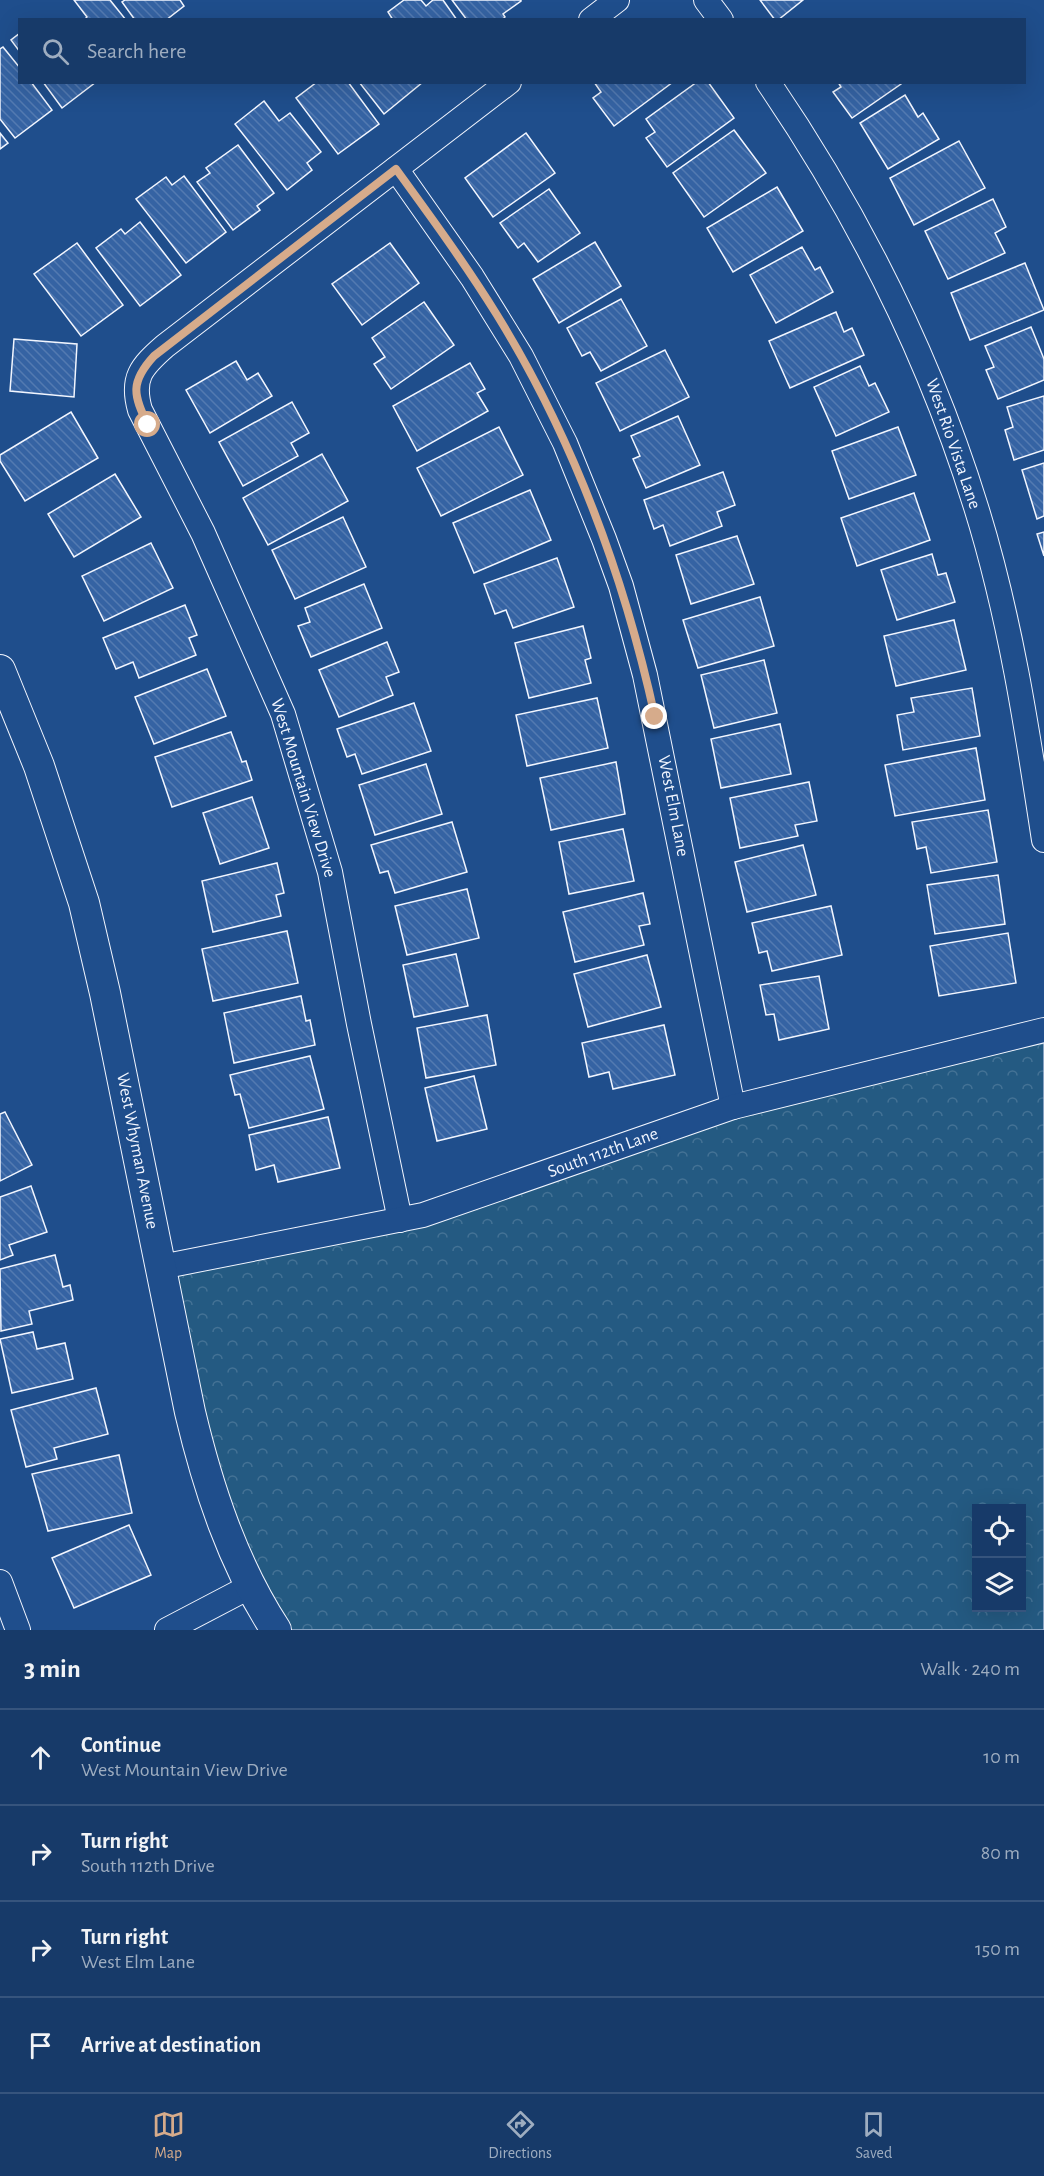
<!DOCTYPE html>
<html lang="en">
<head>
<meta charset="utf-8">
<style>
  body { margin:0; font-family:"Alegreya Sans",sans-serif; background:#244571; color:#f1f3f6 }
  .controls { position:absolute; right:18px; bottom:18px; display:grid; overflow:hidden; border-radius:0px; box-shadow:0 6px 24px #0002 }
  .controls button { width:54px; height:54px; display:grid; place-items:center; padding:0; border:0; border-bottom:2px solid #36547d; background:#173a69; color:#f1f3f6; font:30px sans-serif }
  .stop { position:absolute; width:18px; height:18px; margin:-14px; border:4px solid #d6ab8b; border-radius:50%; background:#fff }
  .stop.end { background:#d6ab8b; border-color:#fff; box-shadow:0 2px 6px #0008 }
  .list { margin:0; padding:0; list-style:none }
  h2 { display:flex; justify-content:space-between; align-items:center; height:78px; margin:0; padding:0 24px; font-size:26px }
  h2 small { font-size:20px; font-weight:400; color:#9eadc0 }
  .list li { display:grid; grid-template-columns:39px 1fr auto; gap:18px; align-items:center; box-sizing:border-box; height:96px; padding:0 24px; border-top:2px solid #36547d }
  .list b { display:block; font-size:22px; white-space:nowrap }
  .list p { margin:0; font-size:20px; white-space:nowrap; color:#9eadc0 }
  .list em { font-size:20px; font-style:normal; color:#9eadc0 }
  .icon { flex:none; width:33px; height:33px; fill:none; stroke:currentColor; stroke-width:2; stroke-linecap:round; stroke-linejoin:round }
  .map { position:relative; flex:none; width:1044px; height:1630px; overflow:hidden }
  .search { position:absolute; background:#173a69; box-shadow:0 6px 24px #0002; left:18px; right:18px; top:18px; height:66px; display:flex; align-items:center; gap:15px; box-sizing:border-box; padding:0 21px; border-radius:0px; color:#9eadc0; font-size:22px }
  .sheet { height:462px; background:#173a69 }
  nav { display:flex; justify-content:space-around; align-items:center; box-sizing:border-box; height:84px; border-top:2px solid #36547d; background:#173a69; font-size:16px; color:#9eadc0 }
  nav a { display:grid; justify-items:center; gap:3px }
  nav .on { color:#d6ab8b }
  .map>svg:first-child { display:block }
  .park { fill:url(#park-crowns); stroke:#a8bbd7; stroke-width:1.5; fill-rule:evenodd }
  .building { fill:url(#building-back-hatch); stroke:#f2f6ff; stroke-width:1.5 }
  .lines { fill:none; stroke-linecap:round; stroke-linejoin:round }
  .minor-casing { stroke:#f2f6ff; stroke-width:26 }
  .tertiary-casing { stroke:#f2f6ff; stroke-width:32 }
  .minor { stroke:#1f4e8c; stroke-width:24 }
  .tertiary { stroke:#1f4e8c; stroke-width:30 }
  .route { stroke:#d6ab8b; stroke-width:8 }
  .labels { text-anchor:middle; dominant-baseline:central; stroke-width:4.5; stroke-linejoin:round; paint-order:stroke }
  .street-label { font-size:18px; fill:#f2f6ff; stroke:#1f4e8c }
</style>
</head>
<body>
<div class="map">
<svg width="1044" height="1630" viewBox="0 0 1044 1630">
  <defs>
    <pattern id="park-crowns" width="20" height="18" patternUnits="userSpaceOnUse" patternTransform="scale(1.5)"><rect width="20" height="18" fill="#245a82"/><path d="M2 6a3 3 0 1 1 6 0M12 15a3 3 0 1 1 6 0" fill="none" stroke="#447295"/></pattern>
    <pattern id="building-back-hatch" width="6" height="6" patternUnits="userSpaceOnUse" patternTransform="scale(1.5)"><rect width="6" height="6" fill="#3563a3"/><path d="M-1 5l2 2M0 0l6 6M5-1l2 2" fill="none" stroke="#537ab1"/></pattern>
  </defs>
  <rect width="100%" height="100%" fill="#1f4e8c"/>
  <!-- park -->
  <path class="park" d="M1044,1030V1630H276L251,1586L161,1267L373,1226L698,1119ZM976,1508H1022V1608H976Z"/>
  <!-- building -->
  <g class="building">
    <path d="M74,0H110L126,20H84L87,17Z"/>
    <path d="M125,0H180L184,6L166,20H135L122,2Z"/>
    <path d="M404,0H421L426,6L433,0H443L457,20H393L388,12Z"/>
    <path d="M452,0H521V1L503,14L505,17L502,20H467Z"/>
    <path d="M760,0H803L778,20H775Z"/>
    <path d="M20,33V52L11,40Z"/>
    <path d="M3,47L20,68V82H31L52,110L15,138L0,119V49Z"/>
    <path d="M43,82H96L62,108Z"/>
    <path d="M317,82H348L379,124L338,154L296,98Z"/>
    <path d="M359,82H423L384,114Z"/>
    <path d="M594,82H673L614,126L593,98L601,92Z"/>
    <path d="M697,82H708L734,118L667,167L646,138L655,132L646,119Z"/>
    <path d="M838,82H900L901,84L852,118L833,92L841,87Z"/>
    <path d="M905,95L918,117L923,113L939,139L888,169L860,123Z"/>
    <path d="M264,101L279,121L290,113L321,152L307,163L312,170L287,190L235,124Z"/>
    <path d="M734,130L766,173L704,217L673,173Z"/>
    <path d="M0,133L8,143L0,149Z"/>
    <path d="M526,133L555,173L493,217L465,178Z"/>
    <path d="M959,141L985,188L914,225L890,178Z"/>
    <path d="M238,145L274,193L257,206L260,210L233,230L197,182L210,173L206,168Z"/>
    <path d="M184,176L226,232L186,263L136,199L166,177L172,185Z"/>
    <path d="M777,187L803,231L733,272L707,228Z"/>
    <path d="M549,189L580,233L538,262L524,243L518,248L500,223Z"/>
    <path d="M993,199L1006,227L995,233L1005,253L948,279L925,231Z"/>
    <path d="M140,222L181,275L140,306L96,248L121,229L125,234Z"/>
    <path d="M595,242L621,286L559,323L533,279Z"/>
    <path d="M77,243L123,305L81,336L34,274Z"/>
    <path d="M390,243L419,283L362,325L332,284Z"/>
    <path d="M802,247L815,270L820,267L833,292L776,323L750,275Z"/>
    <path d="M1025,263L1044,310L970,340L951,293Z"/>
    <path d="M621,299L647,346L601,371L590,352L582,356L567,328Z"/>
    <path d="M424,302L454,345L391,389L374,364L385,357L372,338Z"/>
    <path d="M836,312L844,332L852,328L864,355L790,388L769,341Z"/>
    <path d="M1031,327L1044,359V380L998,399L986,370L994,367L985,346Z"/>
    <path d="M14,339L77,344L74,397L10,391Z"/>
    <path d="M665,350L689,397L620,431L596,383Z"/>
    <path d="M236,361L247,380L258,373L272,396L210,433L186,390Z"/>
    <path d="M470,363L485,389L477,393L488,411L417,451L393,406Z"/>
    <path d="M860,366L869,386L875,383L889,412L836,436L814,387Z"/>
    <path d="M1044,396V450L1014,460L1005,430L1013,427L1007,407Z"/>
    <path d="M292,402L309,433L291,443L298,456L243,486L219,442Z"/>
    <path d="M71,412L98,458L25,501L0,461V455Z"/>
    <path d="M678,416L700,465L646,488L633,459L640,456L631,436Z"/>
    <path d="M499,427L523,475L441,516L417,468Z"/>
    <path d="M898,427L916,475L849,499L832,451Z"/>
    <path d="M322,454L348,501L268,545L243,498Z"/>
    <path d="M1044,463V516L1037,519L1022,470Z"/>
    <path d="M723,472L735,505L717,512L722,526L670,546L663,525L654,529L644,500Z"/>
    <path d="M115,474L141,517L74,557L48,514Z"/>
    <path d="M530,490L551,540L474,573L453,523Z"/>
    <path d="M914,493L930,540L857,566L841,518Z"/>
    <path d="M343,517L366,567L295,599L272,550Z"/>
    <path d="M1044,532V556L1037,534Z"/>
    <path d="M737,536L754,584L691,604L676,555Z"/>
    <path d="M151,543L173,588L104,621L82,576Z"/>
    <path d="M932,554L938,575L946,573L955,602L897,620L881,570Z"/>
    <path d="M557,558L574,607L513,628L506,610L495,614L484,584Z"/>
    <path d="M364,584L382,628L311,657L298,626L310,622L305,608Z"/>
    <path d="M760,597L774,646L698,668L683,620Z"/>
    <path d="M185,605L197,635L189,638L196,655L139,678L133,662L116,669L103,638Z"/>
    <path d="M954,620L966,670L896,686L884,636Z"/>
    <path d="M583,626L591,658L585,660L591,683L529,698L515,643Z"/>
    <path d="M387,642L399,672L386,677L393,695L339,717L319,670Z"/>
    <path d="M764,660L777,713L714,728L701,675Z"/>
    <path d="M207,669L226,716L154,744L135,697Z"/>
    <path d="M972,688L980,736L903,750L897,715L914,712L911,698Z"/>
    <path d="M597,698L608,748L527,766L516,715Z"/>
    <path d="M414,703L431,751L362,774L355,754L347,757L337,729Z"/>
    <path d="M780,724L791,774L721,788L711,739Z"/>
    <path d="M231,732L242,762L246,761L252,780L172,807L155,757Z"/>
    <path d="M976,748L985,800L895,816L885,765Z"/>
    <path d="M616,762L625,814L551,830L540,778Z"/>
    <path d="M426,764L442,814L375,835L359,785Z"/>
    <path d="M809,782L817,821L795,825L798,836L740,848L730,798Z"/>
    <path d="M252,797L269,848L220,864L203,813Z"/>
    <path d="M988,810L997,862L931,873L926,847L917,849L912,822Z"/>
    <path d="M452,822L467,872L395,893L388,871L380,873L371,845Z"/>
    <path d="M623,829L634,881L569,894L559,842Z"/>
    <path d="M803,845L816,895L747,912L735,862Z"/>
    <path d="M277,863L284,893L276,895L281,916L213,932L202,881Z"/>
    <path d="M998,875L1005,924L935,934L927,885Z"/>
    <path d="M467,889L479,938L407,955L395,906Z"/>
    <path d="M643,893L650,924L639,926L644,945L575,962L563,912Z"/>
    <path d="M831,906L842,955L772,971L767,951L759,953L752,923Z"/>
    <path d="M287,931L298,983L213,1001L202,949Z"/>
    <path d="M1008,933L1016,983L939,996L930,946Z"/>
    <path d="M456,954L468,1006L414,1017L403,965Z"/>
    <path d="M647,955L661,1007L588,1027L574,974Z"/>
    <path d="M819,976L829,1029L779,1040L774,1014L766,1015L760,985Z"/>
    <path d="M301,996L306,1021L310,1020L315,1045L234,1063L224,1013Z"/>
    <path d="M487,1015L496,1065L426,1078L417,1028Z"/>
    <path d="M664,1025L675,1075L613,1089L609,1072L589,1077L582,1043Z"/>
    <path d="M310,1056L324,1109L249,1128L240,1094L235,1095L230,1075Z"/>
    <path d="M474,1076L487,1129L437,1141L425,1088Z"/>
    <path d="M5,1112L32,1165L0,1181V1114Z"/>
    <path d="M328,1117L340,1168L278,1182L274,1165L256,1170L249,1135Z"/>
    <path d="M31,1186L47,1232L9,1245L13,1255L0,1260V1197Z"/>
    <path d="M55,1255L63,1287L70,1285L73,1300L29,1311L32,1324L1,1331L0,1269Z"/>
    <path d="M33,1332L37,1349L65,1343L73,1379L12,1393L0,1339Z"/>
    <path d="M96,1388L108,1434L54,1448L57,1459L26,1467L11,1410Z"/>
    <path d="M119,1455L132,1513L48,1531L32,1474Z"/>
    <path d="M129,1525L151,1575L74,1608L52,1558Z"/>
  </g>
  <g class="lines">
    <defs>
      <g id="minor">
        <path d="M706,0L721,20"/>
        <path d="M591,20L617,0"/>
        <path d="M768,82C858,214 929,355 976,507C1010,616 1027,728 1044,840"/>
        <path d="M396,169L472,277L521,356L565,443L604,539L621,586L645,675L733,1107"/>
        <path d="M400,1220L359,1024L330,872L283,714L203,533L140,410C131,378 141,367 165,346L509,82"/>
        <path d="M161,1267L423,1215L733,1107L1044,1030"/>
        <path d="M0,1582L18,1630"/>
        <path d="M167,1630L251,1586"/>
      </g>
      <path id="tertiary" d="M0,670L39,766L84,903L105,993L190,1412C208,1488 233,1564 276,1630"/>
    </defs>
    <!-- minor casing -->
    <use href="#minor" class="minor-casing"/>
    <!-- tertiary casing -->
    <use href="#tertiary" class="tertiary-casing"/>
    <!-- minor -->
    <use href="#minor" class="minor"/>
    <!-- tertiary -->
    <use href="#tertiary" class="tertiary"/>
  </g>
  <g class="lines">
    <!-- route -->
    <path class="route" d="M148,425C133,395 130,382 154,356L396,169C431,217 466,265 497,315C573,438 624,576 655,717"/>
  </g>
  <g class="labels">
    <!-- street labels -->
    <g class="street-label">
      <text transform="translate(953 444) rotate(71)">West Rio Vista Lane</text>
      <text transform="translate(303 788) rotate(73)">West Mountain View Drive</text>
      <text transform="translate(673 806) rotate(79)">West Elm Lane</text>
      <text transform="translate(137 1151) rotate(79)">West Whyman Avenue</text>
      <text transform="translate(603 1153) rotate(-20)">South 112th Lane</text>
    </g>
  </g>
</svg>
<div class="controls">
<button><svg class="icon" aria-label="locate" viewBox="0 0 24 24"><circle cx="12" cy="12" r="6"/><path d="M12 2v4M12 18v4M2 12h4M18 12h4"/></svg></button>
<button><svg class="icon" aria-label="layers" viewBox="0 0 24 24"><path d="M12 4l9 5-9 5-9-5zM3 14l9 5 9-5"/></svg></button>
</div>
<div class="stop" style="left:148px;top:425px"></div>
<div class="stop end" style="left:655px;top:717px"></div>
<div class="search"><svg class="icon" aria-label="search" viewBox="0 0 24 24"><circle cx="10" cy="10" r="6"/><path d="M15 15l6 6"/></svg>Search here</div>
</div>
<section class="sheet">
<h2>3 min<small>Walk · 240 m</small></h2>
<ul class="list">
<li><svg class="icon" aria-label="ahead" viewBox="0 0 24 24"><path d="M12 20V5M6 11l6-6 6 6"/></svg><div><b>Continue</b><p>West Mountain View Drive</p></div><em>10 m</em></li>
<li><svg class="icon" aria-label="right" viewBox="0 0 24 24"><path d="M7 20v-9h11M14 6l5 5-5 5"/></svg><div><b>Turn right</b><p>South 112th Drive</p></div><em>80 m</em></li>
<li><svg class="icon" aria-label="right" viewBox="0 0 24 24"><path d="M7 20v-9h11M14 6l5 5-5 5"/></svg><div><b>Turn right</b><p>West Elm Lane</p></div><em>150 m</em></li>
<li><svg class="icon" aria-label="arrive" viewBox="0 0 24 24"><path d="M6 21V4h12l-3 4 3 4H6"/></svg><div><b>Arrive at destination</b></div></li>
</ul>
</section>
<nav>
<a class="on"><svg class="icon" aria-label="map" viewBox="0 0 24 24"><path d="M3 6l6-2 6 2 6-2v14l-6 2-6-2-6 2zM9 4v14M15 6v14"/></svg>Map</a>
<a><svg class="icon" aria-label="directions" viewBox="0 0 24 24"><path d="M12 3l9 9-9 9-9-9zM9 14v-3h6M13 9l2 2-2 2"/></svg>Directions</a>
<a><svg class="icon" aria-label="saved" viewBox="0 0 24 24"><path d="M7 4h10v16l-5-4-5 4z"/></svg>Saved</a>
</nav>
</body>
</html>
